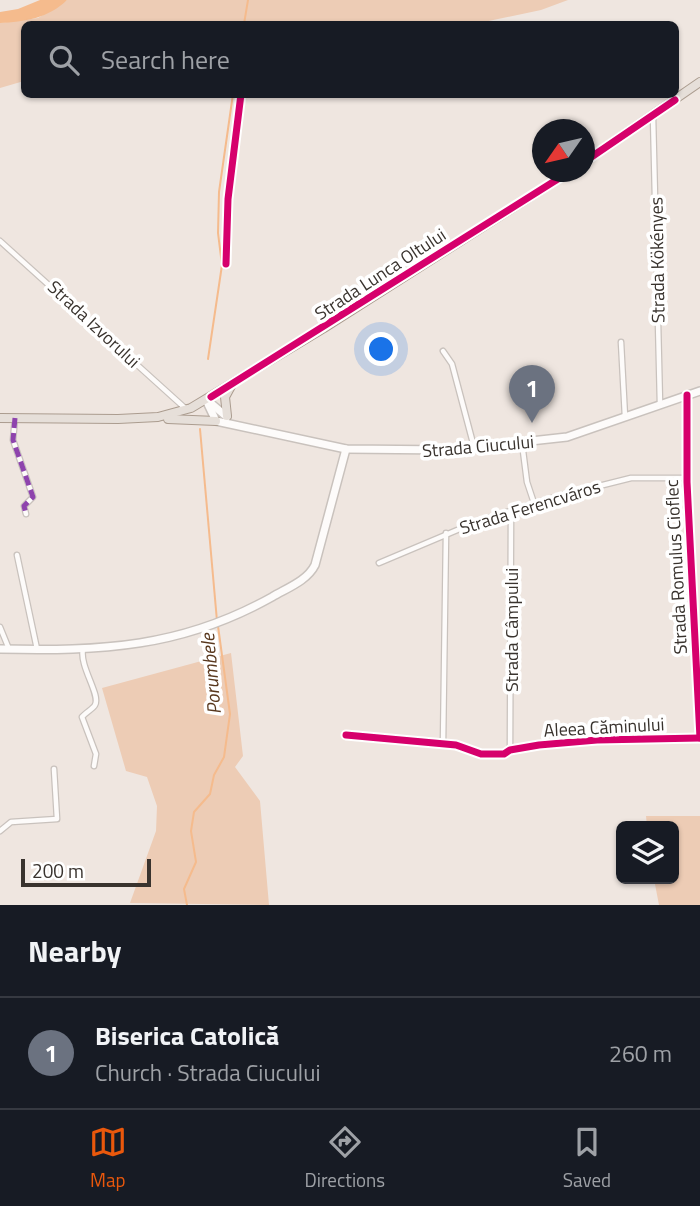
<!DOCTYPE html>
<html lang="en">
<head>
<meta charset="utf-8">
<style>
  body { margin:0; font-family:"Titillium Web",sans-serif; background:#20242c; color:#f1f3f6 }
  .controls { position:absolute; right:21px; bottom:21px; display:grid; overflow:hidden; border-radius:10px; box-shadow:0 2px 5px #0004 }
  .controls button { width:63px; height:63px; display:grid; place-items:center; padding:0; border:0; border-bottom:2px solid #363941; background:#171b24; color:#f1f3f6; font:35px sans-serif }
  .compass { position:absolute; left:532px; top:119px; width:63px; height:63px; border-radius:50%; background:#171b24; box-shadow:0 2px 5px #0004; rotate:236deg }
  .scale { position:absolute; left:21px; bottom:18px; width:130px; box-sizing:border-box; padding-left:7px; border:4px solid #39332e; border-top:0; font-size:19px; line-height:24px; white-space:nowrap; color:#39332e; -webkit-text-stroke:5px #fff; paint-order:stroke }
  .you { position:absolute; left:382px; top:350px; width:24px; height:24px; margin:-18px; border:5px solid #fff; border-radius:50%; background:#1a73e8; box-shadow:0 0 0 10px #1a73e833 }
  .badge { display:grid; place-items:center; width:46px; height:46px; border-radius:50%; background:#ea580c; color:#fff; font-size:23px; font-weight:700 }
  .pin { position:absolute; translate:-50% -58px; filter:drop-shadow(0 2px 4px #0008) }
  .pin::after { content:''; position:absolute; top:37px; width:24px; height:21px; background:inherit; clip-path:polygon(0 0,100% 0,50% 100%) }
  .list { margin:0; padding:0; list-style:none }
  h2 { display:flex; justify-content:space-between; align-items:center; height:91px; margin:0; padding:0 28px; font-size:30px }
  h2 small { font-size:23px; font-weight:400; color:#9ea1a6 }
  .list li { display:grid; grid-template-columns:46px 1fr auto; gap:21px; align-items:center; box-sizing:border-box; height:112px; padding:0 28px; border-top:2px solid #363941 }
  .list b { display:block; font-size:26px; white-space:nowrap }
  .list p { margin:0; font-size:23px; white-space:nowrap; color:#9ea1a6 }
  .list em { font-size:23px; font-style:normal; color:#9ea1a6 }
  .icon { flex:none; width:38px; height:38px; fill:none; stroke:currentColor; stroke-width:2; stroke-linecap:round; stroke-linejoin:round }
  .map { position:relative; flex:none; width:700px; height:905px; overflow:hidden }
  .search { position:absolute; background:#171b24; box-shadow:0 2px 5px #0004; left:21px; right:21px; top:21px; height:77px; display:flex; align-items:center; gap:18px; box-sizing:border-box; padding:0 24px; border-radius:10px; color:#9ea1a6; font-size:26px }
  .sheet { height:203px; background:#171b24 }
  nav { display:flex; justify-content:space-around; align-items:center; box-sizing:border-box; height:98px; border-top:2px solid #363941; background:#171b24; font-size:19px; color:#9ea1a6 }
  nav a { display:grid; justify-items:center; gap:4px }
  nav .on { color:#ea580c }
  .map>svg:first-child { display:block }
  .green { fill:#edccb5 }
  .water { fill:#f5bb8d }
  .lines { fill:none; stroke-linecap:round; stroke-linejoin:round }
  .stream { stroke:#f5bb8d; stroke-width:2 }
  .street-casing { stroke:#c9c2bd; stroke-width:7 }
  .secondary-casing { stroke:#c9c2bd; stroke-width:10 }
  .primary-casing { stroke:#ab9c8f; stroke-width:10 }
  .street { stroke:#fdfbfa; stroke-width:4.5 }
  .secondary { stroke:#fdfbfa; stroke-width:7 }
  .primary { stroke:#e6dfd9; stroke-width:8 }
  .quiet { stroke:#8e44ad; stroke-width:5; stroke-dasharray:10 5; stroke-linecap:butt }
  .cycleway-casing { stroke:#fff; stroke-width:11 }
  .cycleway { stroke:#d6006c; stroke-width:7 }
  .labels { text-anchor:middle; dominant-baseline:central; stroke-width:7; stroke-linejoin:round; paint-order:stroke }
  .street-label { font-size:18px; fill:#39332e; stroke:#fff }
  .water-label { font-size:19px; font-style:italic; fill:#58371d; stroke:#fff }
</style>
</head>
<body>
<div class="map">
<svg width="700" height="905" viewBox="0 0 700 905">
  <rect width="100%" height="100%" fill="#efe6e0"/>
  <!-- green -->
  <g class="green">
    <path d="M67,0H568L541,10L474,24H236L232,21H196L183,24H24V81L0,88V23L38,18Z"/>
    <path d="M231,653L243,756L235,767L260,801L269,905L130,903L156,831L157,806L147,777L126,771L102,688Z"/>
    <path d="M646,816H700V905H659L654,879H674V826H647Z"/>
  </g>
  <!-- water -->
  <path class="water" d="M40,0H67C49,18 24,22 0,23V12L18,9Z"/>
  <g class="lines">
    <!-- stream -->
    <g class="stream">
      <path d="M244,24L248,0"/>
      <path d="M208,359L222,265L218,233L219,192L233,94"/>
      <path d="M200,429L217,621"/>
      <path d="M187,905L184,889L196,862L191,831L194,812L210,794L214,775L224,757L230,714L218,626"/>
    </g>
    <defs>
      <g id="street">
        <path d="M653,116L660,404"/>
        <path d="M0,241L186,409"/>
        <path d="M621,342L625,417"/>
        <path d="M443,351L452,364L474,447"/>
        <path d="M687,396V482L700,738"/>
        <path d="M15,418L13,440L33,497L24,506L26,514"/>
        <path d="M522,443L527,482L534,503"/>
        <path d="M17,555L37,649"/>
        <path d="M379,563L481,520L555,497L631,478H687"/>
        <path d="M0,627L9,649"/>
        <path d="M83,649C79,666 101,695 95,705C93,709 86,712 82,717L96,754L94,766"/>
        <path d="M346,735L456,745L481,754H504L510,750L539,745L597,740L700,738"/>
        <path d="M443,744L446,533"/>
        <path d="M510,750L511,510"/>
        <path d="M0,831L11,822L57,819L54,769"/>
      </g>
      <g id="secondary">
        <path d="M206,400L216,421L346,449L450,450L567,437L700,391"/>
        <path d="M207,400L227,417"/>
        <path d="M0,649C102,651 181,648 272,597C287,588 307,581 315,565L346,449"/>
      </g>
      <g id="primary">
        <path d="M584,162L700,82"/>
        <path d="M227,416L225,397L231,386"/>
        <path d="M0,418L118,419L158,417L191,408L324,328L569,172"/>
        <path d="M168,419L216,421"/>
      </g>
    </defs>
    <!-- street casing -->
    <use href="#street" class="street-casing"/>
    <!-- secondary casing -->
    <use href="#secondary" class="secondary-casing"/>
    <!-- primary casing -->
    <use href="#primary" class="primary-casing"/>
    <!-- street -->
    <use href="#street" class="street"/>
    <!-- secondary -->
    <use href="#secondary" class="secondary"/>
    <!-- primary -->
    <use href="#primary" class="primary"/>
    <!-- quiet -->
    <path class="quiet" d="M15,418L13,440L33,497L24,506L26,514"/>
    <defs>
      <g id="cycleway">
        <path d="M584,162L675,100"/>
        <path d="M226,264L228,199L241,94"/>
        <path d="M687,395V482L700,738"/>
        <path d="M211,397L569,172"/>
        <path d="M346,735L456,745L481,754H504L510,750L539,745L597,740L700,738"/>
      </g>
    </defs>
    <!-- cycleway casing -->
    <use href="#cycleway" class="cycleway-casing"/>
    <!-- cycleway -->
    <use href="#cycleway" class="cycleway"/>
  </g>
  <g class="labels">
    <!-- street labels -->
    <g class="street-label">
      <text transform="translate(657 260) rotate(-91)">Strada Kökényes</text>
      <text transform="translate(380 274) rotate(-33)">Strada Lunca Oltului</text>
      <text transform="translate(94 324) rotate(43)">Strada Izvorului</text>
      <text transform="translate(478 446) rotate(-5)">Strada Ciucului</text>
      <text transform="translate(530 507) rotate(-17)">Strada Ferencváros</text>
      <text transform="translate(676 567) rotate(-93)">Strada Romulus Cioflec</text>
      <text transform="translate(511 630) rotate(-90)">Strada Câmpului</text>
      <text transform="translate(604 727) rotate(-3)">Aleea Căminului</text>
    </g>
    <!-- water labels -->
    <g class="water-label">
      <text transform="translate(210 674) rotate(-95)">Porumbele</text>
    </g>
  </g>
</svg>
<div class="controls">
<button><svg class="icon" aria-label="layers" viewBox="0 0 24 24"><path d="M12 4l9 5-9 5-9-5zM3 14l9 5 9-5"/></svg></button>
</div>
<svg class="compass" viewBox="-18 -18 36 36"><path d="M0-13l5 13h-10z" fill="#e53935"/><path d="M0 13l5-13h-10z" fill="#9ea1a6"/></svg>
<div class="scale">200 m</div>
<div class="you"></div>
<div class="pin badge" style="left:532px;top:423px;background:#6b7280">1</div>
<div class="search"><svg class="icon" aria-label="search" viewBox="0 0 24 24"><circle cx="10" cy="10" r="6"/><path d="M15 15l6 6"/></svg>Search here</div>
</div>
<section class="sheet">
<h2>Nearby<small></small></h2>
<ul class="list">
<li><span class="badge" style="background:#6b7280">1</span><div><b>Biserica Catolică</b><p>Church · Strada Ciucului</p></div><em>260 m</em></li>
</ul>
</section>
<nav>
<a class="on"><svg class="icon" aria-label="map" viewBox="0 0 24 24"><path d="M3 6l6-2 6 2 6-2v14l-6 2-6-2-6 2zM9 4v14M15 6v14"/></svg>Map</a>
<a><svg class="icon" aria-label="directions" viewBox="0 0 24 24"><path d="M12 3l9 9-9 9-9-9zM9 14v-3h6M13 9l2 2-2 2"/></svg>Directions</a>
<a><svg class="icon" aria-label="saved" viewBox="0 0 24 24"><path d="M7 4h10v16l-5-4-5 4z"/></svg>Saved</a>
</nav>
</body>
</html>
